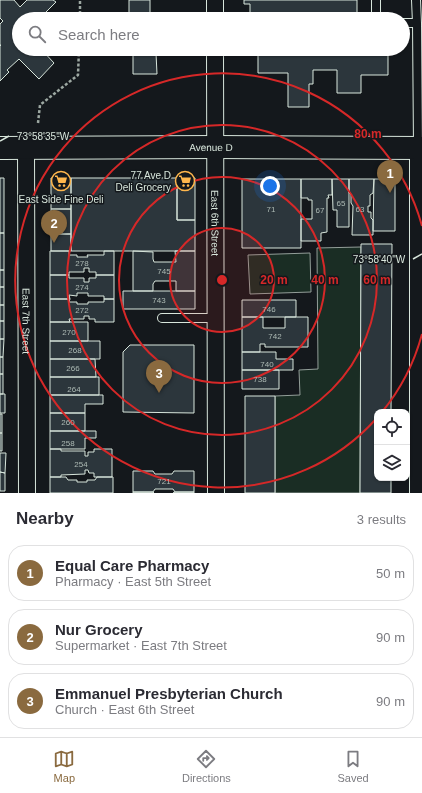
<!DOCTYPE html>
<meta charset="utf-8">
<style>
body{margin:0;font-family:Arial,sans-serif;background:#f7f7f7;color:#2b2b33}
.controls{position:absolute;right:12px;bottom:12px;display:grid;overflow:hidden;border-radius:8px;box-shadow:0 1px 3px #0004}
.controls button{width:36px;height:36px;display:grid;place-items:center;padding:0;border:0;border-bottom:1px solid #e1e1e2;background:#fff;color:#2b2b33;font:20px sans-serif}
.you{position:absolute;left:270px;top:186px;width:14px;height:14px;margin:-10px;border:3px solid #fff;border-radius:50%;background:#1a73e8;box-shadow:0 0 0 6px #1a73e833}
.badge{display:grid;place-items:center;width:26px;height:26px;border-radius:50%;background:#8a6a3f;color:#fff;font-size:13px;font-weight:700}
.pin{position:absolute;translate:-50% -33px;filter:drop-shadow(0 1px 2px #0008)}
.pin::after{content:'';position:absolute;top:21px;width:14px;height:12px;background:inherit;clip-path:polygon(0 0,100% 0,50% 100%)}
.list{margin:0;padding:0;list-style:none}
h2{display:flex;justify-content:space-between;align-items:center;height:52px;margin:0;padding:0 16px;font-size:17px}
h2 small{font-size:13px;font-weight:400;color:#7c7c81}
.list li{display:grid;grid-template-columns:26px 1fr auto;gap:12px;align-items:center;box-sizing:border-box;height:56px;margin:0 8px 8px;padding:0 8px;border:1px solid #e1e1e2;border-radius:16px}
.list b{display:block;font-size:15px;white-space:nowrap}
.list p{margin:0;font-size:13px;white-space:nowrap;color:#7c7c81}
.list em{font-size:13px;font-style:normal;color:#7c7c81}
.icon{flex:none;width:22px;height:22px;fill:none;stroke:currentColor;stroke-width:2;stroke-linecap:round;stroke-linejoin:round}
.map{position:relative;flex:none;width:422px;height:493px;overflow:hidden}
.search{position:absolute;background:#fff;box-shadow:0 1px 3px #0004;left:12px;right:12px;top:12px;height:44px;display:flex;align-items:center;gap:10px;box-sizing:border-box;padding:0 14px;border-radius:22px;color:#7c7c81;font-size:15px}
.sheet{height:244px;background:#fff}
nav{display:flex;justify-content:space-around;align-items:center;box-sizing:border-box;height:56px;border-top:1px solid #e1e1e2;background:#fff;font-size:11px;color:#7c7c81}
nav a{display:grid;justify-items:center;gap:2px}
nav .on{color:#8a6a3f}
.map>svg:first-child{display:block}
.grass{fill:#1a2d24;stroke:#939e99}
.building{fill:#2c363c;stroke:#d8e6dc}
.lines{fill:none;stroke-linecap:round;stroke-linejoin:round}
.lane-casing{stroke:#d8e6dc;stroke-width:10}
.street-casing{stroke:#d8e6dc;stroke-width:18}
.secondary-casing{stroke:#d8e6dc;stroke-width:24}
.path{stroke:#9da8a2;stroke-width:2.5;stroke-dasharray:3 2;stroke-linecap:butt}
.lane{stroke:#14181c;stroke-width:8}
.street{stroke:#14181c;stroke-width:16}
.secondary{stroke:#14181c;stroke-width:22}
.ticks{fill:none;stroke:#d8e6dc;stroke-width:1.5}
.ring{fill:none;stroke:#d62828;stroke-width:2}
.labels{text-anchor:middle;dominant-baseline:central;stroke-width:3;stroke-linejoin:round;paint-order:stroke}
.number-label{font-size:8px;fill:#adbab4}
.street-label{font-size:10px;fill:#d8e6dc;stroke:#14181c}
.poi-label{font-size:10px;fill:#d8e6dc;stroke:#14181c;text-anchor:end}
.ticks-label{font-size:10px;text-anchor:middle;fill:#d8e6dc;stroke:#14181c;stroke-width:3;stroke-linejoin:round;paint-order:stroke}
.centre{fill:#d62828;stroke:#14181c;stroke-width:2}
.ring-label{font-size:12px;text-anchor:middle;font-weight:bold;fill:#d62828;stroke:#14181c;stroke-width:3;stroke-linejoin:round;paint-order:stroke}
</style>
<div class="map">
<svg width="422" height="493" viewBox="0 0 422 493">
<rect width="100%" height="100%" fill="#14181c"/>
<path class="grass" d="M361 247 360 493H275V396L300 395 299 370 318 369 317 248Z
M310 253 311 292 250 294 248 255Z"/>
<path class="building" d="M0 0H14L20 7 27 0H53L56 2 39 19H19V49H41L54 63 39 79 19 59 7 70 9 72 0 81V46L1 45H0V24L3 21 0 18Z
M129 0H150V19H129Z
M244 0H357V19H250V4H244Z
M133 49H178V53H156L157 74H133Z
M258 49H313V52H278V50H258Z
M313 49H338V53H365V50H388V75H361V93H337V70H313V84H309V107H288V73H258V50H278V52H313Z
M0 178H4V233H0Z
M51 178H71V209H51Z
M71 178H177V220H195V251H71Z
M177 178H195V220H177Z
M242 179H301V248H242Z
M301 179H332V195H328L329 198H327V232L321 233V241H301V219H312V200H308V198H301Z
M332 179H349V227H337V210H333Z
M349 179H374L373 193 370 195V206H368V212H371V218L373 220V235H352L353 206 351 203V195L349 193Z
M374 179H395V231H373Z
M51 209H71V234H51Z
M0 233H4V270H0Z
M51 234H71V251H51Z
M361 244H392L391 412H377V478H391V493H360Z
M50 251H69V255H77V257H88L87 255H104V251H114V275H96V272H89V268H84V272H69V275H50Z
M133 251 153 252V259L154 262H176L175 251H195V291H176V281H155L153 284V291H133Z
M0 270H4V287H0Z
M50 275H69V278H84V282H89V278H96V275H114V299H104V296H88V293H77V296L69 295 70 299H50Z
M0 287H4V305H0Z
M123 291H195V309H123Z
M50 299H70L69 302H77V304H88V302H104V299H114V322H95V319H89V316H84V319H69L70 322H50Z
M242 300H296V317H242Z
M0 305H4V321H0Z
M242 317H263V328H285V317H308V347H265V344H260V352H242Z
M0 321H4V339H0Z
M50 322H88V341H50Z
M0 339H4L3 357H0Z
M50 341H100V359H50Z
M130 345H194V413L123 412V352Z
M242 352H276V359H293V370H242Z
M0 357H3V374H0Z
M50 359H95L96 377H50Z
M242 370H279V389H242Z
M0 374H3V394H0Z
M50 377H99V395H50Z
M0 394H5V413H0Z
M50 395H103V404H85V413H50Z
M245 396H275V493H245Z
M50 413H85V431H50Z
M0 414H2V433H0Z
M50 431H96V438H85V449H50Z
M0 433H2V451H0Z
M50 449H61V451H85V456H88V452H94V449H112V477H94V473H89L88 470H85V474L61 475V477H50Z
M0 453H6L5 473 0 472Z
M133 471H153L155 474H172L174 471H194V492H175L173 489H155L153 492H133Z
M0 472 5 473V491H0Z
M50 477H66L68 480H77V482H87V480H95L97 477H113V493H50Z
M133 492H153L154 493H133Z
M175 492H194V493H173Z"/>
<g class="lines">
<g class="lane-casing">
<path id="lane" d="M416 0 417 23 418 148
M376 19V0
M403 23H417
M162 318H216"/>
</g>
<g class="street-casing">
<g id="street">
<path d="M215 0V19"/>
<path id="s1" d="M215 49 216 493"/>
<path id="s2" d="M26 148 27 493"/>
<path d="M418 148V493"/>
</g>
</g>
<g class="secondary-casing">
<g id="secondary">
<path id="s3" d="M0 148 216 147 422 148"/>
</g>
</g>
<path class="path" d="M80 19V0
M38 123 40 105 78 75 79 49"/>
<use href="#lane" class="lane"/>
<use href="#street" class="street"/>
<use href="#secondary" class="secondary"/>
</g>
<path class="ticks" d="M0 141 9 136M413 259 422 254"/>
<circle cx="222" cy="280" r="52" fill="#d62828" fill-opacity=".12"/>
<g class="ring">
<circle cx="222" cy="280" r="52"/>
<circle cx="222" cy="280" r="103"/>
<circle cx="222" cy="280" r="155"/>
<path d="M422 334A207 207 0 0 1 382 412M376 419A207 207 0 1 1 422 226"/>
</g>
<defs>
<g id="supermarket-ring" transform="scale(1)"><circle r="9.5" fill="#14181c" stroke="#ffb74d" stroke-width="1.5"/><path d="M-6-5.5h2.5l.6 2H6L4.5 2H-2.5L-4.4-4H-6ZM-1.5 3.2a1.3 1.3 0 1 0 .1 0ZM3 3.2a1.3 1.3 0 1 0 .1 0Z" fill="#ffb74d"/></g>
</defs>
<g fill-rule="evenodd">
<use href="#supermarket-ring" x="61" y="181"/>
<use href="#supermarket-ring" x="185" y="181"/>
</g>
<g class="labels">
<g class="number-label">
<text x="341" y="203">65</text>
<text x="271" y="209">71</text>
<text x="360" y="209">63</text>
<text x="320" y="210">67</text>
<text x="82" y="263">278</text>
<text x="164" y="271">745</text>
<text x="82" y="287">274</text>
<text x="159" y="300">743</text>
<text x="269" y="309">746</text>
<text x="82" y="310">272</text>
<text x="69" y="332">270</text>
<text x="275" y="336">742</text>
<text x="75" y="350">268</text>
<text x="267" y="364">740</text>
<text x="73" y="368">266</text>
<text x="260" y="379">738</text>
<text x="74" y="389">264</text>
<text x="68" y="422">260</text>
<text x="68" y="443">258</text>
<text x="81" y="464">254</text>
<text x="164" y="481">721</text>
</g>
<g class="street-label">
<text stroke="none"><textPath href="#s3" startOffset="211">Avenue D</textPath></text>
<text stroke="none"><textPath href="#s1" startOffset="174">East 6th Street</textPath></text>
<text stroke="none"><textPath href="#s2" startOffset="173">East 7th Street</textPath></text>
</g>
<g class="poi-label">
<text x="171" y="175">77 Ave D<tspan x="171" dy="12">Deli Grocery</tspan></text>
<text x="61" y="199" text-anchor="middle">East Side Fine Deli</text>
</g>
</g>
<g class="ticks-label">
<text x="43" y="140">73°58'35"W</text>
<text x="379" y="263">73°58'40"W</text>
</g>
<circle cx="222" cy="280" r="6" class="centre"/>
<g class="ring-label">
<text x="368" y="138">80 m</text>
<text x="274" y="284">20 m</text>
<text x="325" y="284">40 m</text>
<text x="377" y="284">60 m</text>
</g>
</svg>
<div class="controls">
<button><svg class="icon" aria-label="locate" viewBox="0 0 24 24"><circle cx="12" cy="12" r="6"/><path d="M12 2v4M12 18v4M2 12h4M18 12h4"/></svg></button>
<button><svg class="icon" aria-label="layers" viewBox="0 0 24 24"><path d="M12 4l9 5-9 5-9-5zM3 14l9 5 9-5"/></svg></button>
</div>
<div class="you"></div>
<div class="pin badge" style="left:390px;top:193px">1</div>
<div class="pin badge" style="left:54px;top:243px">2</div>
<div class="pin badge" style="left:159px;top:393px">3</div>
<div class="search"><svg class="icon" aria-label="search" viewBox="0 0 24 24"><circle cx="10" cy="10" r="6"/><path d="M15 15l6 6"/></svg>Search here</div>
</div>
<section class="sheet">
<h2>Nearby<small>3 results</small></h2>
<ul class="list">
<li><span class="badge">1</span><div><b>Equal Care Pharmacy</b><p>Pharmacy · East 5th Street</p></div><em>50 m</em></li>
<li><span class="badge">2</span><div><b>Nur Grocery</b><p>Supermarket · East 7th Street</p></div><em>90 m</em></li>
<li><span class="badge">3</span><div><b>Emmanuel Presbyterian Church</b><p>Church · East 6th Street</p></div><em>90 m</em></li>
</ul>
</section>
<nav>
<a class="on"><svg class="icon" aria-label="map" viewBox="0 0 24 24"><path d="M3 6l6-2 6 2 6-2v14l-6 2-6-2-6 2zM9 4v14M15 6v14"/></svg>Map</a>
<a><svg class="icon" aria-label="directions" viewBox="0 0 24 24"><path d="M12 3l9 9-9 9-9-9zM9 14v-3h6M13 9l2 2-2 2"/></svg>Directions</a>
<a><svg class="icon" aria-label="saved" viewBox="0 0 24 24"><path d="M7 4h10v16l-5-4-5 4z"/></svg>Saved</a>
</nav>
